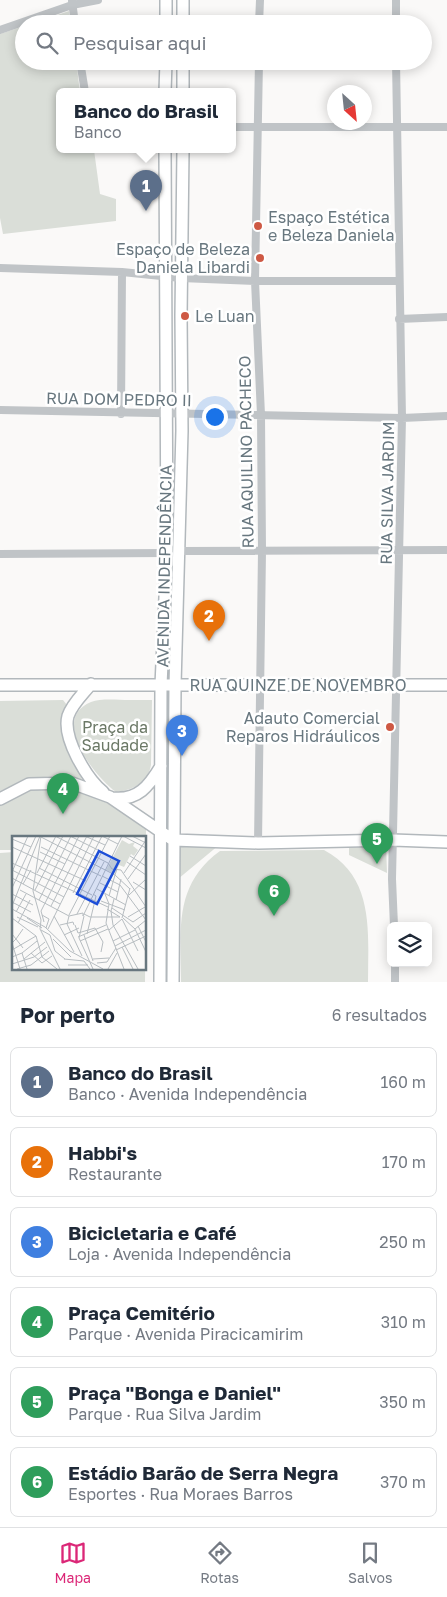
<!DOCTYPE html>
<html lang="pt">
<meta charset="utf-8">
<style>
body{margin:0;font-family:"Golos Text",sans-serif;background:#f2f2f3;color:#1f2937}
.controls{position:absolute;right:15px;bottom:15px;display:grid;overflow:hidden;border-radius:8px;box-shadow:0 2px 12px #0003}
.controls button{width:45px;height:45px;display:grid;place-items:center;padding:0;border:0;border-bottom:1px solid #e0e1e3;background:#fff;color:#1f2937;font:25px sans-serif}
.compass{position:absolute;left:327px;top:85px;width:45px;height:45px;border-radius:50%;background:#fff;box-shadow:0 2px 12px #0003;rotate:153deg}
.you{position:absolute;left:214px;top:416px;width:18px;height:18px;margin:-12px;border:4px solid #fff;border-radius:50%;background:#1a73e8;box-shadow:0 0 0 8px #1a73e833}
.badge{display:grid;place-items:center;width:32px;height:32px;border-radius:50%;background:#db2777;color:#fff;font-size:16px;font-weight:700}
.pin{position:absolute;translate:-50% -41px;filter:drop-shadow(0 1px 2px #0008)}
.pin::after{content:'';position:absolute;top:26px;width:18px;height:15px;background:inherit;clip-path:polygon(0 0,100% 0,50% 100%)}
.popup{position:absolute;left:56px;top:88px;width:180px;height:65px;box-sizing:border-box;display:grid;place-content:center;border-radius:8px;background:#fff;filter:drop-shadow(0 1px 4px #0005);font-size:16px;white-space:nowrap;color:#747a83}
.popup b{font-size:19px;color:#1f2937}
.popup::after{content:'';position:absolute;left:50%;top:100%;margin-left:-10px;border:10px solid transparent;border-top-color:#fff}
.list{margin:0;padding:0;list-style:none}
h2{display:flex;justify-content:space-between;align-items:center;height:65px;margin:0;padding:0 20px;font-size:21px}
h2 small{font-size:16px;font-weight:400;color:#747a83}
.list li{display:grid;grid-template-columns:32px 1fr auto;gap:15px;align-items:center;box-sizing:border-box;height:70px;margin:0 10px 10px;padding:0 10px;border:1px solid #e0e1e3;border-radius:8px}
.list b{display:block;font-size:19px;white-space:nowrap}
.list p{margin:0;font-size:16px;white-space:nowrap;color:#747a83}
.list em{font-size:16px;font-style:normal;color:#747a83}
.icon{flex:none;width:28px;height:28px;fill:none;stroke:currentColor;stroke-width:2;stroke-linecap:round;stroke-linejoin:round}
.map{position:relative;flex:none;width:447px;height:982px;overflow:hidden}
.search{position:absolute;background:#fff;box-shadow:0 2px 12px #0003;left:15px;right:15px;top:15px;height:55px;display:flex;align-items:center;gap:12px;box-sizing:border-box;padding:0 18px;border-radius:28px;color:#747a83;font-size:19px}
.sheet{height:545px;background:#fff}
nav{display:flex;justify-content:space-around;align-items:center;box-sizing:border-box;height:70px;border-top:1px solid #e0e1e3;background:#fff;font-size:14px;color:#747a83}
nav a{display:grid;justify-items:center;gap:2px}
nav .on{color:#db2777}
.map>svg:first-child{display:block}
.green{fill:#daded8}
.lines{fill:none;stroke-linecap:round;stroke-linejoin:round}
.secondary-casing{stroke:#b2b8bc;stroke-width:14}
.street{stroke:#c0c4c7;stroke-width:8}
.secondary{stroke:#fff;stroke-width:11}
.poi-dot{fill:#ce5944;stroke:#fff;stroke-width:2}
.labels{text-anchor:middle;dominant-baseline:central;stroke-width:5;stroke-linejoin:round;paint-order:stroke}
.poi-label{font-size:16px;fill:#68777f;stroke:#fff;text-anchor:start}
.street-label{font-size:16px;fill:#68777f;stroke:#fff}
.park-label{font-size:16px;fill:#6b7866;stroke:#fff}
.inset-road{fill:none;stroke:#b7bdc1;stroke-width:1}
.view{fill:#1d4ed8;fill-opacity:0.15;stroke:#1d4ed8;stroke-width:2.5}
.inset-edge{fill:none;stroke:#68777f;stroke-width:2.5}
</style>
<div class="map">
<svg width="447" height="982" viewBox="0 0 447 982">
<rect width="100%" height="100%" fill="#faf9f8"/>
<path class="green" d="M69 11 71 24H31Z
M24 26V61H76L80 92H60V150H94L100 194 116 199V221L3 234 0 218V34Z
M63 700 67 705 84 777 80 780C53 772 24 778 0 791V701Z
M129 700H152L151 765C148 783 133 790 116 792 95 777 49 719 91 702 101 698 118 700 129 700Z
M69 786C97 795 121 811 146 827V849L145 837H14V850H0V803L34 787Z
M180 843 219 845 178 879Z
M349 844H386L387 873 349 855Z
M324 850C375 877 368 933 368 982H181C181 931 173 885 220 851Z
M145 851H146L145 982H0V853L14 852V968H145Z"/>
<g class="lines">
<g class="secondary-casing">
<path id="secondary" d="M183 0V24
M166 24V0
M183 61V92
M165 92 166 61
M91 684C83 694 72 704 68 716 62 738 87 779 103 792
M0 685H447
M112 798C138 801 149 786 161 766
M0 799 29 784 72 783 110 797 173 840 258 843 393 840 447 842
M160 982 161 685 167 553 165 150
M173 982 175 685 182 431 181 316 183 150"/>
</g>
<path class="street" d="M396 0V24
M72 1 75 24
M259 24 260 0
M0 30 72 5 98 0
M80 61 85 92
M232 127H447
M0 268 122 272 181 278 255 281H398
M399 319 447 317
M0 410 402 418 447 416
M121 414 122 272
M180 551 447 550
M0 554 167 553
M258 843 262 551 261 415 255 281 259 61
M394 926 392 879 402 418 396 61
M395 963V982"/>
<use href="#secondary" class="secondary"/>
</g>
<g class="poi-dot">
<circle cx="258" cy="226" r="5"/>
<circle cx="260" cy="258" r="5"/>
<circle cx="185" cy="316" r="5"/>
<circle cx="390" cy="727" r="5"/>
</g>
<g class="labels">
<g class="poi-label">
<text x="268" y="217">Espaço Estética<tspan x="268" dy="18">e Beleza Daniela</tspan></text>
<text x="250" y="249" text-anchor="end">Espaço de Beleza<tspan x="250" dy="18">Daniela Libardi</tspan></text>
<text x="195" y="316">Le Luan</text>
<text x="380" y="718" text-anchor="end">Adauto Comercial<tspan x="380" dy="18">Reparos Hidráulicos</tspan></text>
</g>
<g class="street-label">
<text transform="translate(119 399) rotate(1)">RUA DOM PEDRO II</text>
<text transform="translate(246 452) rotate(-91)">RUA AQUILINO PACHECO</text>
<text transform="translate(387 493) rotate(-89)">RUA SILVA JARDIM</text>
<text transform="translate(164 566) rotate(-89)">AVENIDA INDEPENDÊNCIA</text>
<text x="298" y="685">RUA QUINZE DE NOVEMBRO</text>
</g>
<g class="park-label">
<text x="115" y="727">Praça da<tspan x="115" dy="18">Saudade</tspan></text>
</g>
</g>
<g transform="translate(12 836)">
<rect width="134" height="134" fill="#faf9f8"/>
<path d="M110 4 117 8 123 6 121 10 126 14 122 20 119 18 112 31 107 29 103 38 94 34Z" fill="#daded8"/>
<path class="inset-road" d="M29 0 21 55 29 84 28 93 48 133M43 0 96 27 100 33 109 34 134 71M58 0 90 16M90 0 106 8M111 0 134 12M120 0 134 7M29 1 103 39 105 33M75 1 93 9M0 3 19 11M0 11 74 45M29 11 89 40M28 16 53 28M118 20 134 30M115 26 134 39M0 27 96 71M27 32 80 59M0 34 52 61M0 36 16 0M25 37 44 0M112 37 134 4M90 40 108 49 134 84 123 93M0 42 48 68M116 43 134 18M121 46 134 54M88 47 106 56M11 48 19 34M0 52 24 0M85 53 114 69M8 54 57 80 71 77M23 54 51 0M61 57 90 0M0 58 21 69M93 58 97 68 94 87 112 133M117 59 134 43M97 60 103 39 118 53M102 63 99 75 101 89 126 133M27 64 59 0M104 64 109 43M89 65 113 74M0 66 19 76M0 70 28 0M39 70 75 0M100 72 121 86M0 73 33 91 58 115 91 133M95 73 108 81M4 76 14 58M71 77V80L110 0M65 78 92 26M72 78 78 81H108M30 79 37 83 34 92M57 79 98 0M42 80 62 116M57 80 55 88 70 120M72 80 67 102 81 133M5 81 26 91M116 81 133 71M0 82 24 100M15 82 30 92M110 82 118 52M111 82 123 93 134 116M110 83 126 115M32 86 29 75 67 0M121 86 134 77M6 87 18 64M48 89 61 86 62 89M63 89 66 97 83 92M126 90 134 106M83 92 91 106 89 116M36 93 82 0M29 94 38 99 43 115 53 123M97 94 110 83M0 98 4 103 0 107 8 133M75 98 84 60 81 58M52 99 67 92M72 99 81 125M24 100 30 121 45 133M66 101 94 89M41 103 59 121M68 105 96 93M101 105 123 94M103 110 134 94M110 111 121 133M11 112 4 103 11 93M0 114 24 100M104 114 134 100M10 117 15 133M19 117 30 127 40 120M0 121 10 117 25 105M12 123 33 106M52 123 72 125 78 133M81 123 97 122M85 127 95 126 104 112M0 128 22 121 35 111M56 129H76M5 133 19 129 37 115M96 133 105 117"/>
<path class="view" d="M87 15 107 25 85 68 65 58Z"/>
<rect width="134" height="134" class="inset-edge"/>
</g>
</svg>
<div class="controls">
<button><svg class="icon" aria-label="layers" viewBox="0 0 24 24"><path d="M12 4l9 5-9 5-9-5zM3 14l9 5 9-5"/></svg></button>
</div>
<svg class="compass" viewBox="-18 -18 36 36"><path d="M0-13l5 13h-10z" fill="#e53935"/><path d="M0 13l5-13h-10z" fill="#747a83"/></svg>
<div class="you"></div>
<div class="pin badge" style="left:146px;top:211px;background:#5c6f8a">1</div>
<div class="popup"><b>Banco do Brasil</b>Banco</div>
<div class="pin badge" style="left:209px;top:641px;background:#e8710a">2</div>
<div class="pin badge" style="left:182px;top:756px;background:#3f7fe0">3</div>
<div class="pin badge" style="left:63px;top:814px;background:#2e9e5b">4</div>
<div class="pin badge" style="left:377px;top:864px;background:#2e9e5b">5</div>
<div class="pin badge" style="left:274px;top:916px;background:#2e9e5b">6</div>
<div class="search"><svg class="icon" aria-label="search" viewBox="0 0 24 24"><circle cx="10" cy="10" r="6"/><path d="M15 15l6 6"/></svg>Pesquisar aqui</div>
</div>
<section class="sheet">
<h2>Por perto<small>6 resultados</small></h2>
<ul class="list">
<li><span class="badge" style="background:#5c6f8a">1</span><div><b>Banco do Brasil</b><p>Banco · Avenida Independência</p></div><em>160 m</em></li>
<li><span class="badge" style="background:#e8710a">2</span><div><b>Habbi's</b><p>Restaurante</p></div><em>170 m</em></li>
<li><span class="badge" style="background:#3f7fe0">3</span><div><b>Bicicletaria e Café</b><p>Loja · Avenida Independência</p></div><em>250 m</em></li>
<li><span class="badge" style="background:#2e9e5b">4</span><div><b>Praça Cemitério</b><p>Parque · Avenida Piracicamirim</p></div><em>310 m</em></li>
<li><span class="badge" style="background:#2e9e5b">5</span><div><b>Praça &quot;Bonga e Daniel&quot;</b><p>Parque · Rua Silva Jardim</p></div><em>350 m</em></li>
<li><span class="badge" style="background:#2e9e5b">6</span><div><b>Estádio Barão de Serra Negra</b><p>Esportes · Rua Moraes Barros</p></div><em>370 m</em></li>
</ul>
</section>
<nav>
<a class="on"><svg class="icon" aria-label="map" viewBox="0 0 24 24"><path d="M3 6l6-2 6 2 6-2v14l-6 2-6-2-6 2zM9 4v14M15 6v14"/></svg>Mapa</a>
<a><svg class="icon" aria-label="directions" viewBox="0 0 24 24"><path d="M12 3l9 9-9 9-9-9zM9 14v-3h6M13 9l2 2-2 2"/></svg>Rotas</a>
<a><svg class="icon" aria-label="saved" viewBox="0 0 24 24"><path d="M7 4h10v16l-5-4-5 4z"/></svg>Salvos</a>
</nav>
